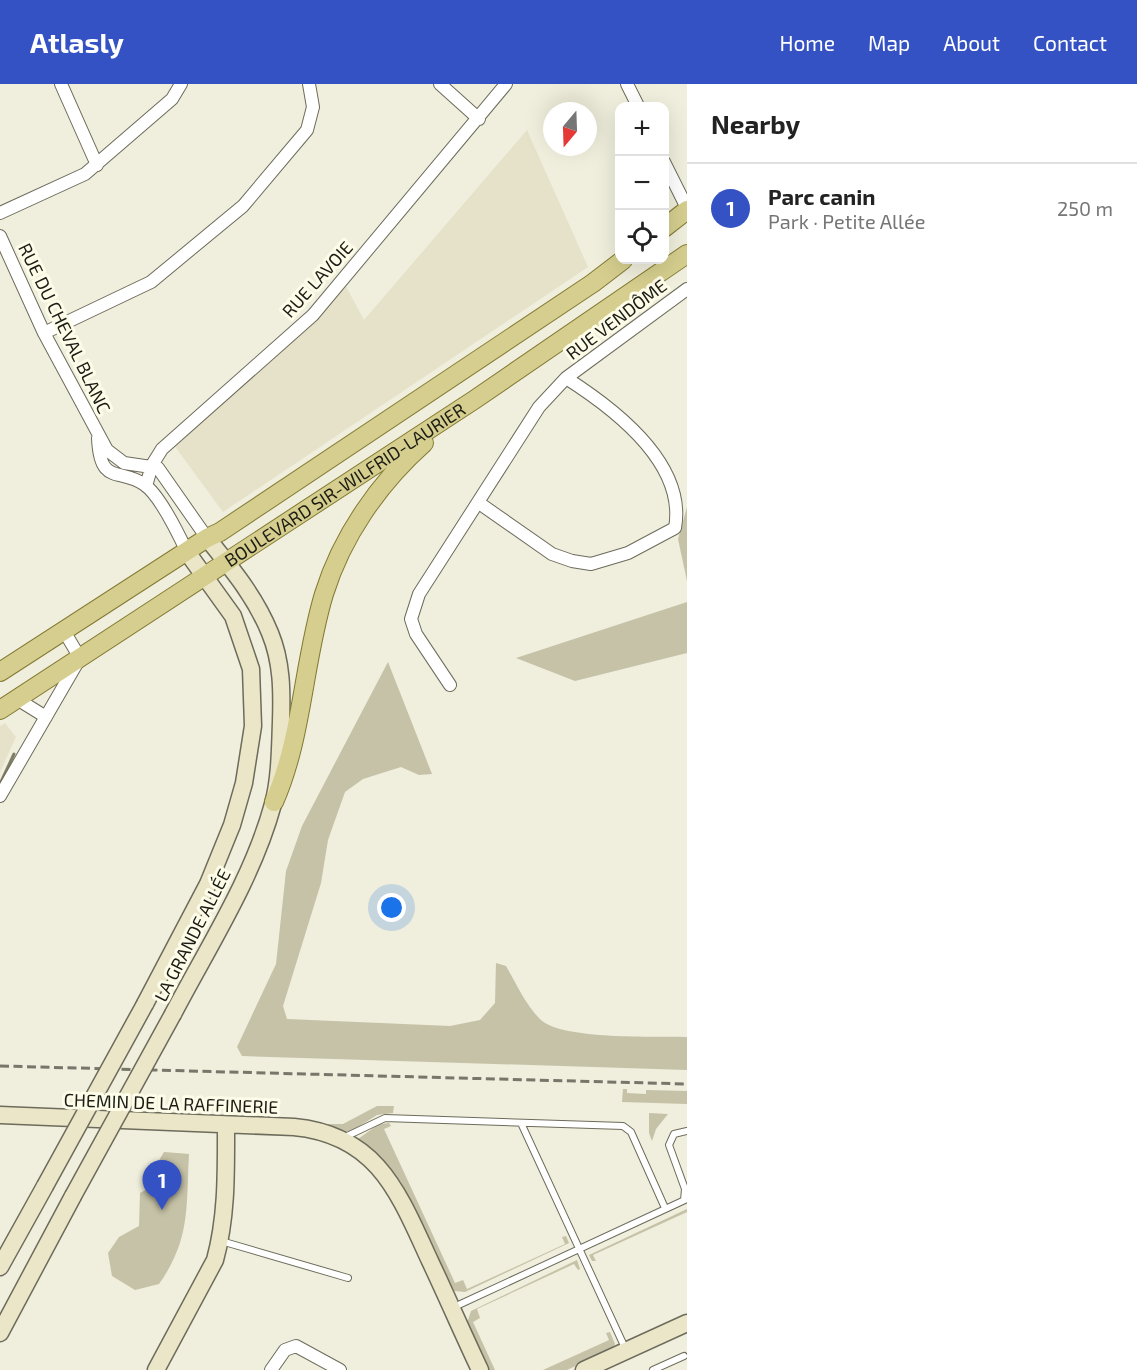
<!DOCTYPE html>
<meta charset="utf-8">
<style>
body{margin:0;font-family:"Exo 2",sans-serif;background:#f6f6f6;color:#222}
.controls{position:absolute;right:18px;top:18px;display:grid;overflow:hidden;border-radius:12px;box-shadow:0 6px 24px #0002}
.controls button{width:54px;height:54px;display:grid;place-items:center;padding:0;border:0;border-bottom:2px solid #e0e0e0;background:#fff;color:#222;font:30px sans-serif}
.compass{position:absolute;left:543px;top:18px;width:54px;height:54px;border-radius:50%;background:#fff;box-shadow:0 6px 24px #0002;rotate:199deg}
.you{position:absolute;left:392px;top:824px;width:21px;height:21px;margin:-15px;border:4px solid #fff;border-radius:50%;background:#1a73e8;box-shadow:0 0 0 9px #1a73e833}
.badge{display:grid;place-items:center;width:39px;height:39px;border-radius:50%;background:#3452c3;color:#fff;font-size:20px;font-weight:700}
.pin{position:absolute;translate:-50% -50px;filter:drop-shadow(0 2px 3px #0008)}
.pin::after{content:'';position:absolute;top:32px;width:21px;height:18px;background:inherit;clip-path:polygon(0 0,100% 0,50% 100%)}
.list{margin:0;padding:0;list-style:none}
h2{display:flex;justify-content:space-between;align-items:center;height:78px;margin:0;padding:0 24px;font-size:26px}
h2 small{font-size:20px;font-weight:400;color:#767676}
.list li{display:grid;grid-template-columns:39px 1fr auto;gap:18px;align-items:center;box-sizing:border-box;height:90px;padding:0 24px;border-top:2px solid #e0e0e0}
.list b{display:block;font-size:22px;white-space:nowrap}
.list p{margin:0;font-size:20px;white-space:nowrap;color:#767676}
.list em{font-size:20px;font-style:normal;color:#767676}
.icon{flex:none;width:33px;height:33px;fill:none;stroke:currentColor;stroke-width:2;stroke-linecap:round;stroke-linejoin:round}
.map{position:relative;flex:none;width:687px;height:1286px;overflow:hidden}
header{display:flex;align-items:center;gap:36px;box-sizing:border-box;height:84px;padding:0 30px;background:#3452c3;color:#fff}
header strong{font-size:28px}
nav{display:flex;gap:33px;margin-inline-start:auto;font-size:21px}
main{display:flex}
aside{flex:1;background:#fff}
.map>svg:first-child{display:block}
.built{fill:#e5e2c9}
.green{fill:#c5c2a7}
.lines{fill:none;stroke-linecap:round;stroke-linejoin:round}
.stream{stroke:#7f7d63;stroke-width:3}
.lane-casing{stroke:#6d6b5b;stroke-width:8}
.street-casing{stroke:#6d6b5b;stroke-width:14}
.secondary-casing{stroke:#6d6b5b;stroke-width:19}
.primary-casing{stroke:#827a33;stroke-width:20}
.lane{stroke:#fff;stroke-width:6}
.street{stroke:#fff;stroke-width:12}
.secondary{stroke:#eae6c7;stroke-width:16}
.primary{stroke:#d5ce8e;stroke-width:18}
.rail{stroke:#77766a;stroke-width:3;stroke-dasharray:9 4.5;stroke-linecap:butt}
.secondary-bridge-casing{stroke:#6d6b5b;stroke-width:19;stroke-linecap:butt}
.secondary-bridge{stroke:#eae6c7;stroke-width:16}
.labels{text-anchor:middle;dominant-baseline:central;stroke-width:6;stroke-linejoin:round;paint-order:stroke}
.street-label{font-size:18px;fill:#1c1c15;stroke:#fdfce9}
</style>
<header>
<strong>Atlasly</strong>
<nav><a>Home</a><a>Map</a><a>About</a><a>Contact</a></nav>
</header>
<main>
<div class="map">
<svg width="687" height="1286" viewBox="0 0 687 1286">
<rect width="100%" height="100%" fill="#f0eedc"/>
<path class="built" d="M527 46 588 183 223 428 171 357 312 231 342 195 364 236Z
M5 639 16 653 0 688V642Z"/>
<path class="green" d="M687 423V497L678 455Z
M687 518V569L575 597 516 574Z
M388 578 432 690 419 691 401 683 363 695 345 708 328 756 321 799 283 922 287 935 450 942 480 936 495 919 496 879 506 882C516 899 526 922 541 936 563 956 655 952 687 953V986L242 972 237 963 276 880 286 787 302 742Z
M623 1005H627V1009L646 1010V1006L687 1007V1020L622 1018Z
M377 1022H394L393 1029 377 1031 350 1048 321 1040H343Z
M649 1029 668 1030 656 1045 652 1057 649 1049Z
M389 1039 391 1042 384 1045 455 1199 463 1196 467 1205 565 1160 562 1153 566 1152 569 1159 465 1208 454 1207 401 1098 384 1077 358 1055 379 1040Z
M164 1068 189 1070C186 1122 191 1155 159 1200L135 1206 112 1192 108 1169 119 1153 139 1142 140 1109 151 1103 148 1095Z
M687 1125V1128L593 1171 596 1177H592L589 1171Z
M577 1176 580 1185 578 1186 574 1180 477 1225 480 1234 473 1238 495 1286H489L467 1239 471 1227Z
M610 1248 615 1260 612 1265 567 1286H543L609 1256 606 1249Z"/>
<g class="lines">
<path class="stream" d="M1 698 14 670"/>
<g class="lane-casing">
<path id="lane" d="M521 1039 626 1266
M345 1053 385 1034 623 1042 631 1048 665 1124
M684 1116 685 1105 669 1061 674 1050 687 1047
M221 1157 348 1194
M452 1224 687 1115
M653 1286 684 1272"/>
</g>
<g class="street-casing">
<path id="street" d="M61 0 97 81
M440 0 479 35
M627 0 638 22
M664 78 687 124
M0 129 85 90 172 15 181 0
M0 152 44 249 107 366 124 379 158 384 207 454
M44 249 151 198 243 122 307 46 313 23 309 0
M98 354C100 403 120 383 145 401 160 412 179 451 187 468
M146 402 152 381 162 365 313 231 506 0
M479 419 552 470 572 477 591 480 628 469 675 444C687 378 610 322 566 294
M450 601 416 550 411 535 419 510 539 323 566 294 687 205
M17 615 46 633
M0 712 80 574 64 547
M271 1286 285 1266 296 1262 340 1286"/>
</g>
<g class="secondary-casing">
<path id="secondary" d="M145 920 208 800 232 741 244 699 253 642 251 585 233 532 187 468
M173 930C208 863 253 794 273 720 280 695 280 664 281 638 282 607 282 578 270 549 255 512 231 484 207 454
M0 1031 294 1043C378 1051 399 1110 430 1177 447 1213 463 1250 480 1286
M0 1183 45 1102
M0 1249 73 1112
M156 1286 215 1176C227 1132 226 1087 226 1042
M584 1286 687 1239"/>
</g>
<g class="primary-casing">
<g id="primary">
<path d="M664 144 687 126"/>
<path d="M0 588 207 454 220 448 593 199 623 176"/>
<path id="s1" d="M0 626 474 316 687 170"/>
<path d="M274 718C303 652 303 579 324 510 342 452 379 399 424 359"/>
</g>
</g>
<use href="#lane" class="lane"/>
<use href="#street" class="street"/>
<use href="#secondary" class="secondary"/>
<use href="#primary" class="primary"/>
<path class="rail" d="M0 982 687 1000"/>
<g class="secondary-bridge-casing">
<path id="secondary-bridge" d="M45 1102 145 920
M73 1112 173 930"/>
</g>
<use href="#secondary-bridge" class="secondary-bridge"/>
</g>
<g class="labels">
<g class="street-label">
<text transform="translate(317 195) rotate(-48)">RUE LAVOIE</text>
<text transform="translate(616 235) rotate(-37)">RUE VENDÔME</text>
<text transform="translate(65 244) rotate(64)">RUE DU CHEVAL BLANC</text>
<text stroke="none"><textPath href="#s1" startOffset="412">BOULEVARD SIR-WILFRID-LAURIER</textPath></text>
<text transform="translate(192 851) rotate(-63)">LA GRANDE ALLÉE</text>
<text transform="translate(171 1019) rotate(2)">CHEMIN DE LA RAFFINERIE</text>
</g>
</g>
</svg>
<div class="controls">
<button>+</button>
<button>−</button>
<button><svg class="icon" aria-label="locate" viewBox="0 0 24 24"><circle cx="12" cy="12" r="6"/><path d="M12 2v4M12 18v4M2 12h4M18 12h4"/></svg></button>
</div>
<svg class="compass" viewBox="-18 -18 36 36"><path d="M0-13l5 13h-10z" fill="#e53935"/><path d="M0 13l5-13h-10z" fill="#767676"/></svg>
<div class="you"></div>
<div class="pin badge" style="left:162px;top:1126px">1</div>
</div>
<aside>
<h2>Nearby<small></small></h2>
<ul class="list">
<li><span class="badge">1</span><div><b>Parc canin</b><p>Park · Petite Allée</p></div><em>250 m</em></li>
</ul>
</aside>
</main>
